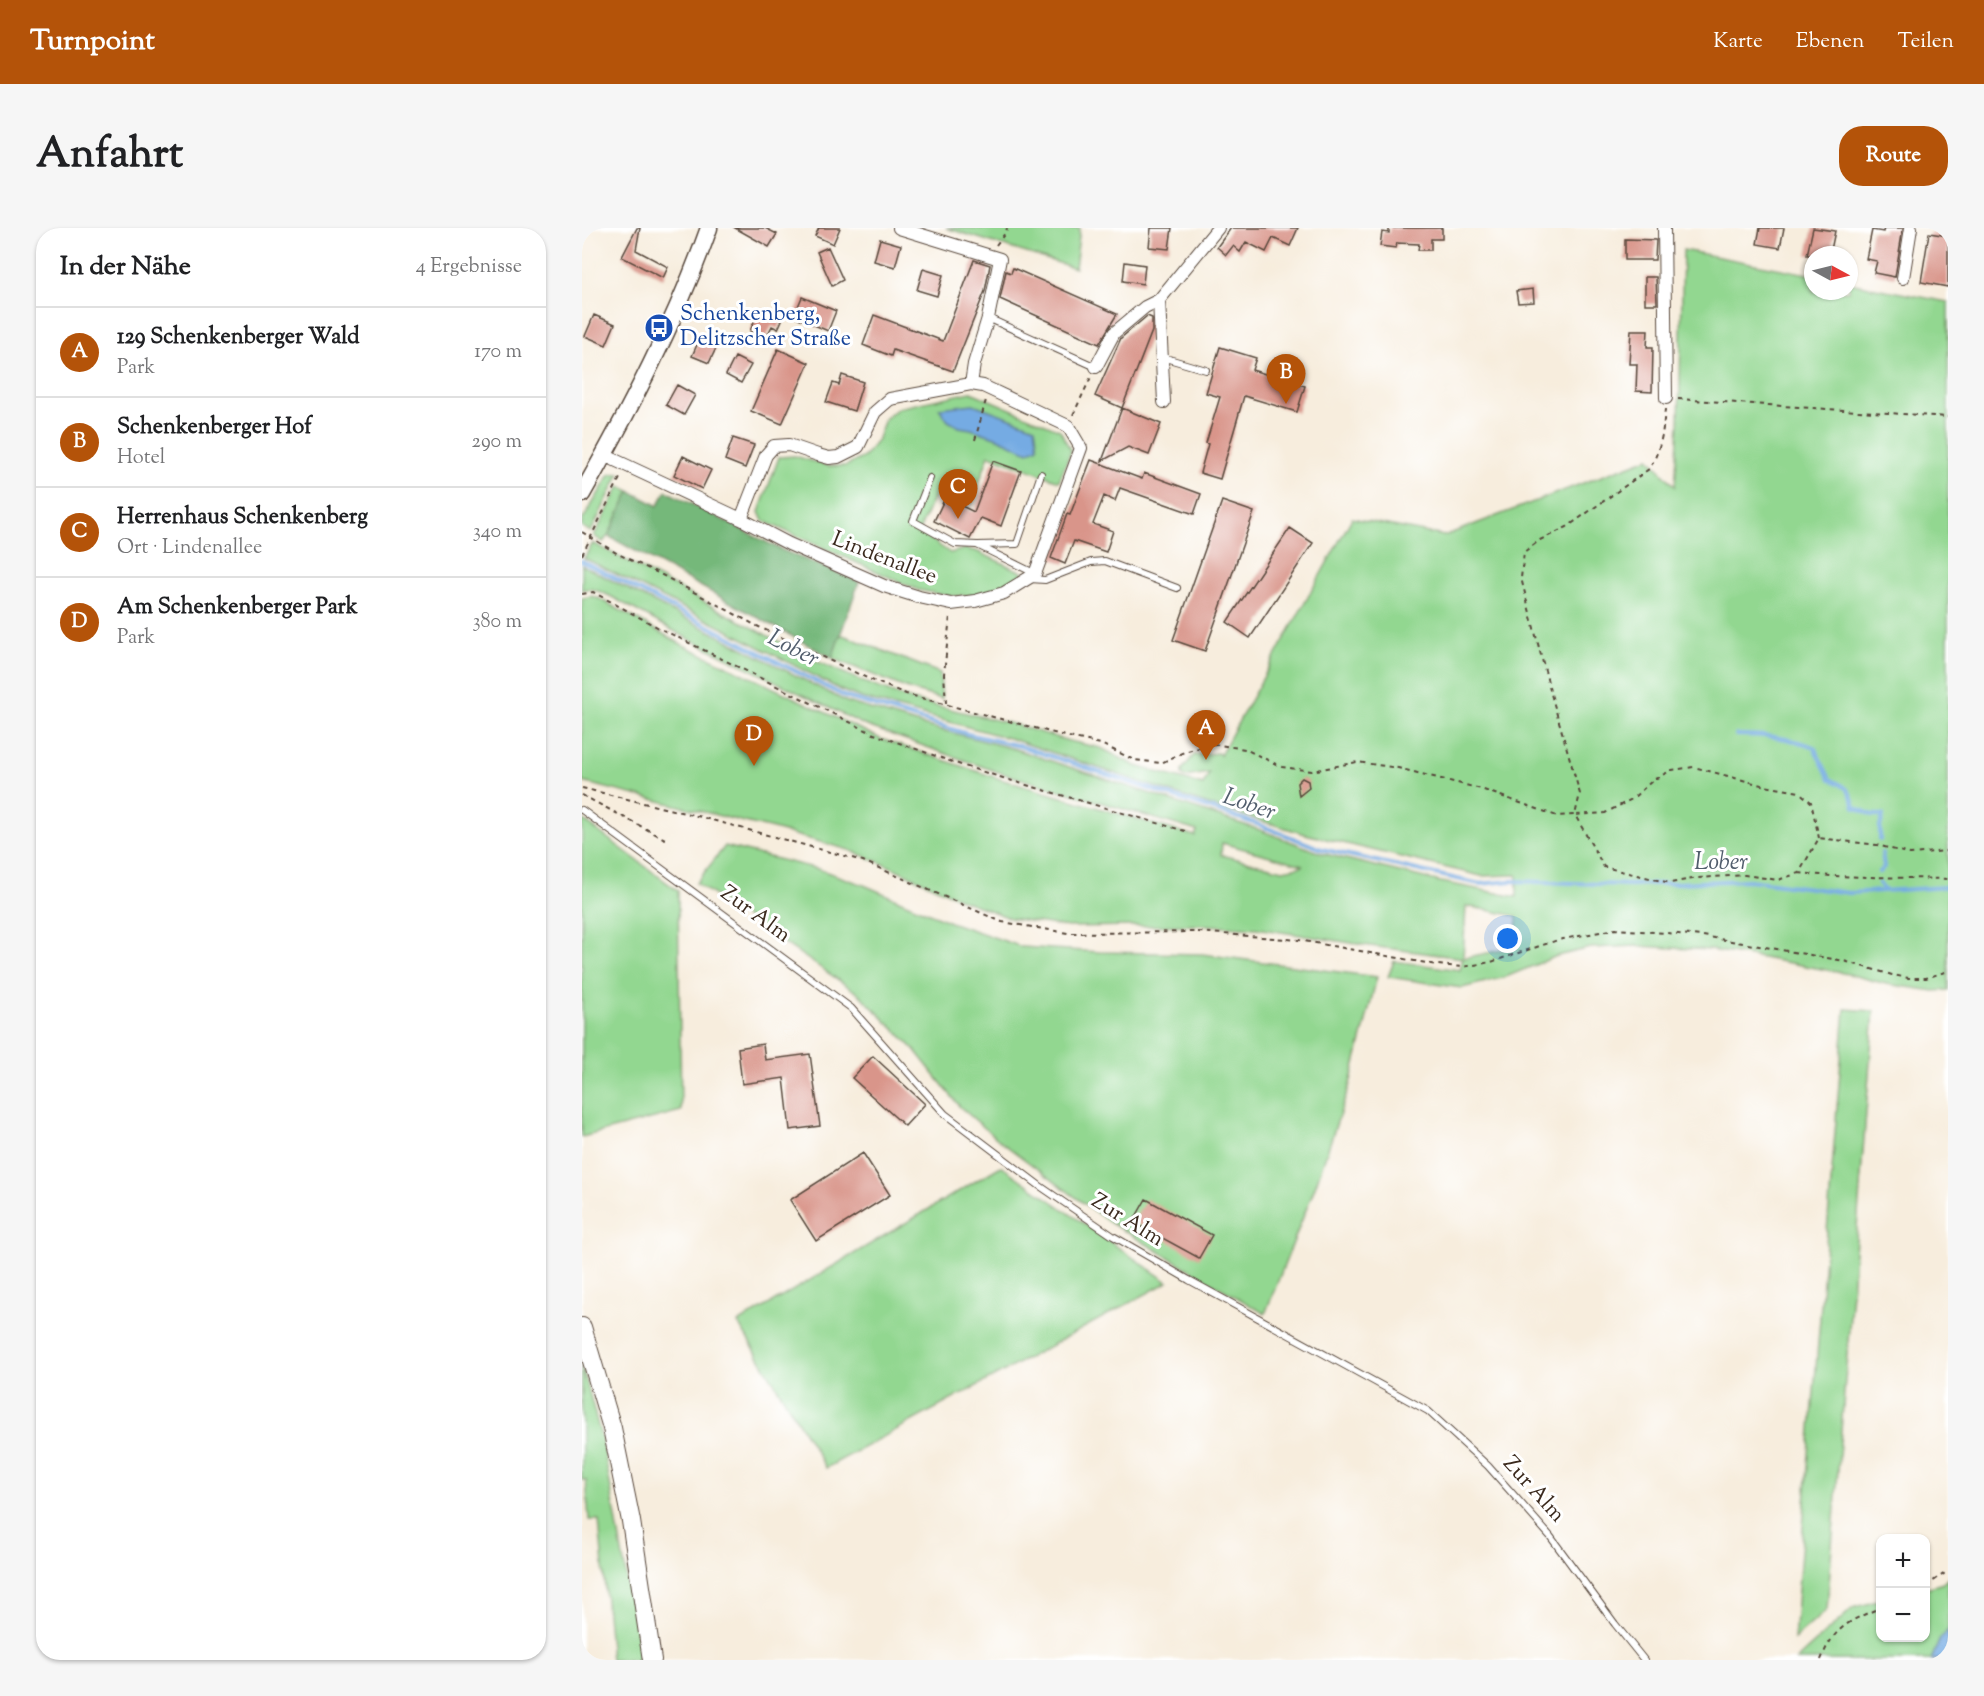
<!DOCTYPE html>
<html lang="de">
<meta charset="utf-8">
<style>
body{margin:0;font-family:"Sorts Mill Goudy",serif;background:#f6f6f6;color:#202124}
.controls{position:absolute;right:18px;bottom:18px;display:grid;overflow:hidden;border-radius:12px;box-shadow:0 2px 4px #0004}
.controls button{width:54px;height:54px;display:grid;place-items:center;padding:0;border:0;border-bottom:2px solid #e0e0e0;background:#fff;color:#202124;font:30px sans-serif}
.compass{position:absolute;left:1222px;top:18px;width:54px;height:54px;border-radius:50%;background:#fff;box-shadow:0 2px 4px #0004;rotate:97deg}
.you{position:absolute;left:926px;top:711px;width:21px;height:21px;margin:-15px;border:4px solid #fff;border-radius:50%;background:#1a73e8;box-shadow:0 0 0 9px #1a73e833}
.badge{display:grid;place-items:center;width:39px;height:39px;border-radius:50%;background:#b45309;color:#fff;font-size:20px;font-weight:700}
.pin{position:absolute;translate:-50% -50px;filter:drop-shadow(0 2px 3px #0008)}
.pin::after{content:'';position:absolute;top:32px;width:21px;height:18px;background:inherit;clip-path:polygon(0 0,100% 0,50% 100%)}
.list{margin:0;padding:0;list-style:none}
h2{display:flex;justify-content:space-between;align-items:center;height:78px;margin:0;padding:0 24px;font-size:26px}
h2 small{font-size:20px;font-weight:400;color:#757577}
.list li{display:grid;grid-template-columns:39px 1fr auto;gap:18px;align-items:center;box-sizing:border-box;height:90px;padding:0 24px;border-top:2px solid #e0e0e0}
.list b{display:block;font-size:22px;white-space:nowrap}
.list p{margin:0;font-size:20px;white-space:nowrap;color:#757577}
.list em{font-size:20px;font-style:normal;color:#757577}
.map{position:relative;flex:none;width:1366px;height:1432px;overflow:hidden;border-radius:24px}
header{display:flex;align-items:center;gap:36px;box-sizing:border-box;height:84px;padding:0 30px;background:#b45309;color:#fff}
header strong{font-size:28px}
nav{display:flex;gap:33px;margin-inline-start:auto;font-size:21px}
.intro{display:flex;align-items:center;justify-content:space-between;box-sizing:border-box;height:144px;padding:0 36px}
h1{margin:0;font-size:42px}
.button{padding:15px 27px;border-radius:24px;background:#b45309;color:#fff;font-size:21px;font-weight:700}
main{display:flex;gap:36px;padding:0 36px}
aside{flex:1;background:#fff;border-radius:24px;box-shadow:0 2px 4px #0004}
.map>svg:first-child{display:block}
.green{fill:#92d790;stroke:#668057;stroke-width:1.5;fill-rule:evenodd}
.forest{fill:#75b87a;stroke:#58714c;stroke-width:1.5}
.water{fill:#74abe3;stroke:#586a80;stroke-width:1.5}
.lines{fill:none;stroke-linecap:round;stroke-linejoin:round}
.stream{stroke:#74abe3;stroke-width:4}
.building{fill:#d9958a}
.lane-casing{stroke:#57473b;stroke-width:8}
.street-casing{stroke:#57473b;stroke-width:14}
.secondary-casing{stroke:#57473b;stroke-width:19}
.primary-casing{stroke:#57473b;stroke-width:20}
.path{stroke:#57473b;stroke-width:2;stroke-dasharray:4.5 4.5;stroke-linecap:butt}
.lane{stroke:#fff;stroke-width:6}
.street{stroke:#fff;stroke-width:12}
.secondary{stroke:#fff;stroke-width:16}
.primary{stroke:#fff;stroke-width:18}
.labels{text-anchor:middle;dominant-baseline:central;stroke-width:6;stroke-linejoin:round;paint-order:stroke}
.transit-label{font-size:22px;fill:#164399;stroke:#fff;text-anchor:start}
.street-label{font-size:22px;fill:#3b2a1e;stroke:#fff}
.water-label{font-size:24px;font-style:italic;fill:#525e6d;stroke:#fff}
</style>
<header>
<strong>Turnpoint</strong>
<nav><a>Karte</a><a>Ebenen</a><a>Teilen</a></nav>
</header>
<div class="intro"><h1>Anfahrt</h1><a class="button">Route</a></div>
<main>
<aside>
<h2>In der Nähe<small>4 Ergebnisse</small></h2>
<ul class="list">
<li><span class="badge">A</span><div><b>129 Schenkenberger Wald</b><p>Park</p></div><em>170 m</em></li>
<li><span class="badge">B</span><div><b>Schenkenberger Hof</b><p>Hotel</p></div><em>290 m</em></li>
<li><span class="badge">C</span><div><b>Herrenhaus Schenkenberg</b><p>Ort · Lindenallee</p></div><em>340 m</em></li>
<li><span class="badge">D</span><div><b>Am Schenkenberger Park</b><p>Park</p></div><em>380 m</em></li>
</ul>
</aside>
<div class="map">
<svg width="1366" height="1432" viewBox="0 0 1366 1432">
<rect width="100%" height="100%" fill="#fff"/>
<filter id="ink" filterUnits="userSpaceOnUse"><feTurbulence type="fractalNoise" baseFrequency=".0167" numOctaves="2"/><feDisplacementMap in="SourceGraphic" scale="12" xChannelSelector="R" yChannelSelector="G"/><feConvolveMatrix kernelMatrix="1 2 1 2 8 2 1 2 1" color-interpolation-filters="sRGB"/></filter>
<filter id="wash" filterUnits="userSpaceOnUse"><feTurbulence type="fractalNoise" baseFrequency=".008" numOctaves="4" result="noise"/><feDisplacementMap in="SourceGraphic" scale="24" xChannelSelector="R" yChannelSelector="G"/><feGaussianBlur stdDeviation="1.35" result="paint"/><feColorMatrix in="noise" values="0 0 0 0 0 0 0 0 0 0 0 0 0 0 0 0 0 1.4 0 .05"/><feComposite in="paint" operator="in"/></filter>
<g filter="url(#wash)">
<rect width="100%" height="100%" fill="#f7eddd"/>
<path class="green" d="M364 0H498L493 40Z
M1101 22 1231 47V63H1267V55L1366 74V762L1352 763 1304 756 1266 746 1181 730 1128 722 1055 718 1008 720 975 728 924 749 880 760 806 749 812 733 878 742 881 730 788 718 674 700 623 697 486 699 428 690 383 673 309 639 267 622 191 601 0 554V370L10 368 18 371 101 417 299 511 421 552 613 608 615 603 413 543 282 497 103 409 28 368C19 364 10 359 0 362V337L265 474 344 498 433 521 678 602 739 625 859 654 935 669V647L899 648 723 606 627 577 430 511 279 470 261 463 143 401 2 330 11 315 230 431 284 455 330 472 431 496 487 513 519 520 554 538 621 557 627 545 603 549 600 547V542L612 527 636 525 638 527 770 290 862 308 1067 230 1093 258 1097 195ZM640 615 721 637V638L701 642 639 627ZM884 678 935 688V719L881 730Z
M389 164 478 202 489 223 477 253 407 227 390 275 356 259 337 303 368 325 383 321 394 323 442 345 420 360 392 367 368 368 336 362 181 293 177 284 197 229 213 228 246 238H264L282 229 295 213 303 191 316 180Z
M38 245 9 304 0 299V293L27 248 29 246Z
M38 258 48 263 26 308 21 314 12 308Z
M258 406 358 445 360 471 326 461 250 430Z
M0 591 96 663 99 883 0 909Z
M143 618 236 641 282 657 368 694 440 719 517 724 620 726 795 749 768 856 733 959 683 1086 527 994 419 914 378 879 331 820 277 766 114 655Z
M1263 781 1292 783 1245 1382 1212 1411Z
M419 938 586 1054 244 1240 156 1095Z
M0 1137 21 1216 59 1432H29L17 1292H7L4 1252H0Z
M1366 1350V1432H1214L1271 1380 1298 1372V1410H1344V1360L1361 1355Z"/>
<path class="forest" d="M48 263 76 278 84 263 200 322 277 354 250 430 26 308Z"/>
<path class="water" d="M391 176 453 199 456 219 446 224 416 210 389 201 377 199 366 193 357 180Z
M1366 1402V1432H1349L1358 1411Z"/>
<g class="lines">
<path class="stream" d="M0 333 264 469 386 506 438 518 675 596 740 621 898 656 929 653 1049 657 1167 652 1267 665 1366 659
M1154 507C1182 507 1206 509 1232 519L1248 551C1265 559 1268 561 1273 579L1290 587H1301L1298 599V612
M1297 644 1302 639 1300 625
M1297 655 1303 663"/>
</g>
<g id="blocks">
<path class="building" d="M55 0H58L54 22 86 39 81 50 40 29Z
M153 0H183L195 6 187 19Z
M237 0H258L251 16 233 8Z
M569 0H590L587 21 567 19Z
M649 0H716L708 18 691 10 684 24 664 14 658 24 651 18 644 27 635 19Z
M807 0H860V11H849V22H836L837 16 815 15 814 20 798 18 800 4 807 5Z
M1178 0H1202L1198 20 1175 16Z
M1231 0 1253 3 1248 27H1225Z
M1302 0H1321L1313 49 1292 45 1295 33 1284 31 1290 2 1301 4Z
M1347 5 1366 8V59L1339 54Z
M298 11 319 17 313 39 292 33Z
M1043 11 1074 12 1073 32H1043Z
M246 19 261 52 250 58 235 24Z
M392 32 408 37 403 63 371 143 311 122 309 128 281 117 292 87 361 113Z
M543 34 563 37 561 56 541 53Z
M431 40 535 86 517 116 418 71 424 43 429 45Z
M341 41 361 47 355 68 335 62Z
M1063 49H1074L1075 76H1063Z
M951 61 952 74 936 75 934 63Z
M220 69 254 83 246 103 212 88Z
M178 80 201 90 196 101 190 98 184 110 168 103Z
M12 87 33 96 24 117 3 108Z
M565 88 570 90V103L540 180 513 168 539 110Z
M1049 102H1066L1065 119H1071L1070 164 1054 163 1055 136H1047Z
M118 110 135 118 127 135 110 128Z
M638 119 674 130 670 142 723 158 715 184 662 168 638 251 618 245 626 216 624 215 638 169 624 165Z
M196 121 227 135 200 196 169 183Z
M153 129 169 137 159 155 144 147Z
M260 147 281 154 272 183 244 174 251 155 257 157Z
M95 157 113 167 102 187 84 177Z
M540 180 579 196 567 227 546 219 520 233Z
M151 210 172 217 163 240 143 232Z
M101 228 129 242 120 261 92 247Z
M509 232 560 251 562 245 619 266 612 286 538 260 533 273 522 268 511 296 531 303 524 324 492 313 483 336 469 330 485 286 488 287Z
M411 233 439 243 419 298 399 290 388 311 352 293 363 270 392 284Z
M640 273 672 284 623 423 591 412Z
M708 300 731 315 668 410 645 394Z
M720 550 726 553 727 560 717 568 715 555Z
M181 816 183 832 228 826 238 898 208 902 202 850 160 856 156 820Z
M291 828 343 876 323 898 270 850Z
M281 925 308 967 234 1013 208 972Z
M564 971 630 1007 617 1030 551 994Z"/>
</g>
</g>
<g filter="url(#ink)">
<use href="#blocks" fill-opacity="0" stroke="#57473b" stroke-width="1.5"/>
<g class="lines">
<g class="lane-casing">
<path id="lane" d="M406 90 514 139
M580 129 624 142
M348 250 331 293 373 316 395 317 452 345
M396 317 435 316 459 246
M448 351 463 352 509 334 523 333 595 360
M0 582 269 780 363 886 458 958 531 1008 607 1052 846 1183 906 1238 968 1308 1033 1396 1062 1432"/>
</g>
<g class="street-casing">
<path id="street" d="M317 0 418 31 406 90 392 136 389 156
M1082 0 1084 170
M1321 50 1329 0
M514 139 532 105 563 79 577 72
M582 174 577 72 636 0
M22 227 159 291 207 316 302 358 337 369 369 376 393 373 422 365 453 346 499 220 486 198 401 158 389 156 308 171 293 184 276 219 256 229 247 230 236 227 207 217 192 218 184 227 159 291"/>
</g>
<g class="secondary-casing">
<path id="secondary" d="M0 266C48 181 94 93 127 0"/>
</g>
<g class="primary-casing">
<path id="primary" d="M0 1099 30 1200 49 1293 70 1432"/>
</g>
<path class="path" d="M414 17 424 4 425 0
M1096 171 1366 189
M1083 181C1081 204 1079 222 1067 241L985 299 958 312 942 324 939 350 969 466 998 566 993 587 1023 585 1050 571 1071 552 1090 542 1112 539 1183 558 1217 564 1229 574 1237 610
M491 187 509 149
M393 212 404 172
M0 304 36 326 80 347 175 398 287 451 324 466 487 509 519 516 552 532 579 535 602 524 631 516 663 521 700 539 730 543 775 534 816 540 899 561 975 588 993 587 1022 639 1088 655 1116 650 1163 647 1196 652 1217 645 1237 610 1295 617 1328 626 1366 623
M0 327 39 248
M0 366 11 364 77 400 292 506 379 537 434 554 603 603
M364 475 362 446 368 388
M0 560 115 588 281 633 420 694 486 705 616 704 717 712 855 737 881 739 909 734 976 712 1034 701 1121 708 1262 733 1310 747 1327 750H1344L1366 743
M0 567 83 611
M1217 645 1249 648 1366 651
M1344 1358 1366 1343
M1239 1432C1251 1400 1268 1392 1298 1380"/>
<use href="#lane" class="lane"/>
<use href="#street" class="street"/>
<use href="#secondary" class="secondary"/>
<use href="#primary" class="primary"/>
</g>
</g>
<defs>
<g id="bus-disc" transform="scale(1.5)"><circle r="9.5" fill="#1a4fb4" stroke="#fff"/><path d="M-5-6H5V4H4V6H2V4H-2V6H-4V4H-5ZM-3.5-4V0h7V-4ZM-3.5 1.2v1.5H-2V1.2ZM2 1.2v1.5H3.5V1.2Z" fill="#fff"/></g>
</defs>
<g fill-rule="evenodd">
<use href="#bus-disc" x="77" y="100"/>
</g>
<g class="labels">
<g class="transit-label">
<text x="98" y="87">Schenkenberg,<tspan x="98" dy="25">Delitzscher Straße</tspan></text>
</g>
<g class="street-label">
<text transform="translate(302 331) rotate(21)">Lindenallee</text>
<text transform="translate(173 687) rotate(36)">Zur Alm</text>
<text transform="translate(545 993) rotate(32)">Zur Alm</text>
<text transform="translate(951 1262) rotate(48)">Zur Alm</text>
</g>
<g class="water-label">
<text transform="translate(211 421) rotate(27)">Lober</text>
<text transform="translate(667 577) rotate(19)">Lober</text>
<text x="1139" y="635">Lober</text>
</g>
</g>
</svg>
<div class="controls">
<button>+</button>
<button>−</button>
</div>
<svg class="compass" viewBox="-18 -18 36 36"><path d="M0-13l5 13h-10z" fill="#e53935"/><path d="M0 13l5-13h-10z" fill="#757577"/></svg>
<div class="you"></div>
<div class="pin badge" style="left:624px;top:532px">A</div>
<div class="pin badge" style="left:704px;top:176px">B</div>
<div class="pin badge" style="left:376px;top:291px">C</div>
<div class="pin badge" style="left:172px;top:538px">D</div>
</div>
</main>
